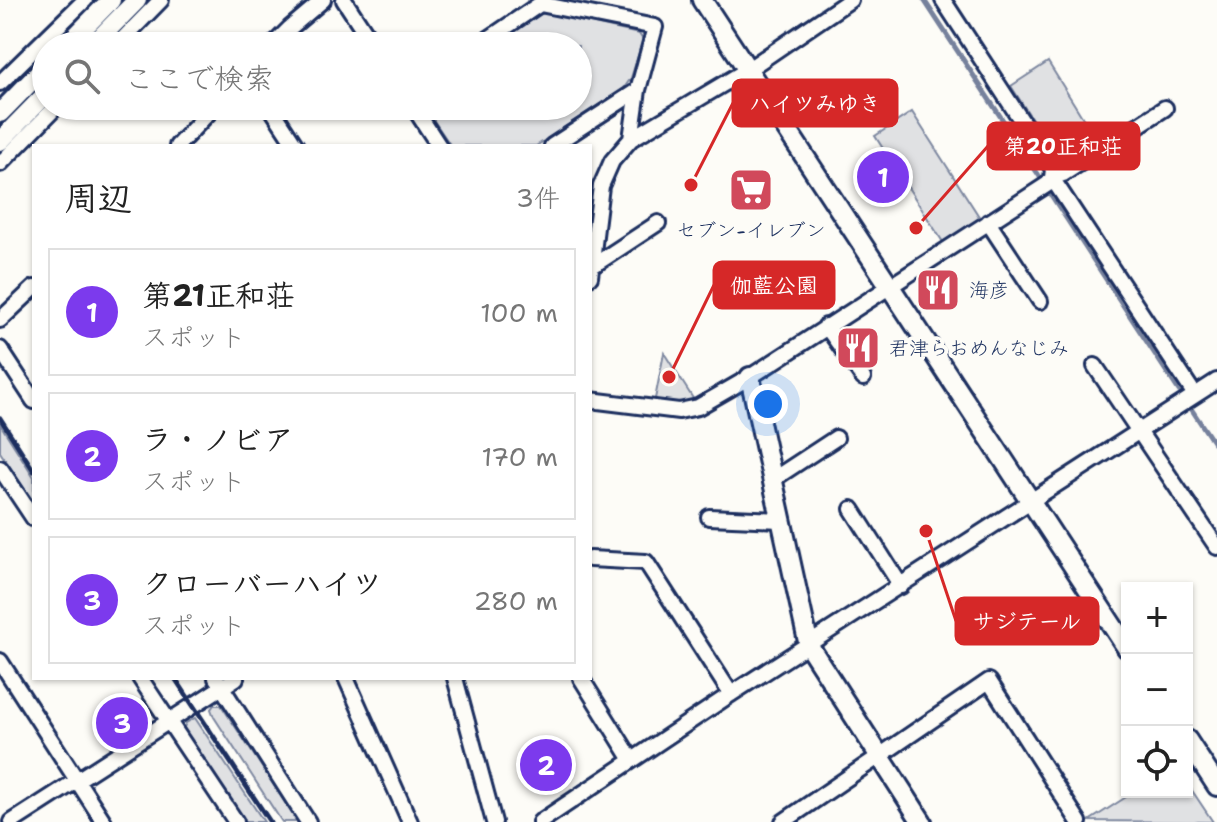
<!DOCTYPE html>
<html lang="ja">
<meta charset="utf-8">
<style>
body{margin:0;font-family:"Shantell Sans","Klee One",sans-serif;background:#f6f6f6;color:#222}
.controls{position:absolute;right:24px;bottom:24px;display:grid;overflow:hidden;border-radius:0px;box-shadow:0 2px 6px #0004}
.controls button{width:72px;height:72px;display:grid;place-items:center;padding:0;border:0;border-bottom:2px solid #e0e0e0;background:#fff;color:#222;font:40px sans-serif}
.you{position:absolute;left:768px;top:404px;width:28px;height:28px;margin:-20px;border:6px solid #fff;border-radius:50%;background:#1a73e8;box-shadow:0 0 0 12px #1a73e833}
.badge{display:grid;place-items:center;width:52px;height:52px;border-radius:50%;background:#7c3aed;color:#fff;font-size:26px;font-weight:700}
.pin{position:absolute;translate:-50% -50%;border:4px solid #fff;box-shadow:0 2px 8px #0006}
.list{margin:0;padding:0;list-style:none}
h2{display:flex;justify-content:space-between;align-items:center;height:104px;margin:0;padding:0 32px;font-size:34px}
h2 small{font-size:26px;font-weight:400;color:#767676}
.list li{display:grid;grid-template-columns:52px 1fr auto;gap:24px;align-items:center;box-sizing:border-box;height:128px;margin:0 16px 16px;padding:0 16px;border:2px solid #e0e0e0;border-radius:0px}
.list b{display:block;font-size:30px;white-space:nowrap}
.list p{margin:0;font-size:26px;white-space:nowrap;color:#767676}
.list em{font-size:26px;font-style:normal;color:#767676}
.icon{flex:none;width:44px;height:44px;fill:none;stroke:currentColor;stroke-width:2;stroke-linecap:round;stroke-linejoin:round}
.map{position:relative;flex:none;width:1217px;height:822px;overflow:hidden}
.search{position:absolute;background:#fff;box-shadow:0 2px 6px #0004;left:32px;top:32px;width:560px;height:88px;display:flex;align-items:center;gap:20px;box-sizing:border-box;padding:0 28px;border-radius:44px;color:#767676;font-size:30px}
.panel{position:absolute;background:#fff;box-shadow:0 2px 6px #0004;left:32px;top:144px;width:560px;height:536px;border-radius:0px}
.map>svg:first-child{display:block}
.green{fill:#e0e1e3;stroke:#7e88a0;stroke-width:2}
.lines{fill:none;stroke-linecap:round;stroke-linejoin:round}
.stream{stroke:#76819c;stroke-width:5}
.minor-casing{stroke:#1b2f5e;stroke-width:20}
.tertiary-casing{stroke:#1b2f5e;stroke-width:24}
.minor{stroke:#fdfcf7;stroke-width:14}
.tertiary{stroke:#fdfcf7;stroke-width:18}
.rail{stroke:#1b2f5e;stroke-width:5}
.labels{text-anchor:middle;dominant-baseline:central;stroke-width:8;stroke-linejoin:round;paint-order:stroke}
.poi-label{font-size:20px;fill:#1b2f5e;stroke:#fdfcf7;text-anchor:start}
.leader{fill:none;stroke:#d62828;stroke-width:3}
.callout-dot{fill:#d62828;stroke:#fdfcf7;stroke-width:3}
.callout{fill:#d62828;stroke:#d62828;stroke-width:3}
.callout-label{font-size:22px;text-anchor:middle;font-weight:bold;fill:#fff}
</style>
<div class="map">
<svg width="1217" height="822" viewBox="0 0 1217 822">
<rect width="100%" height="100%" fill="#fdfcf7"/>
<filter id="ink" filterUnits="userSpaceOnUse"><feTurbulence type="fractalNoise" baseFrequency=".0125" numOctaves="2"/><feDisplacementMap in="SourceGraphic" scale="16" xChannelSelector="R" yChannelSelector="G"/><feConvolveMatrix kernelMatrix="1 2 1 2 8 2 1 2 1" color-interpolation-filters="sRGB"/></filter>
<g filter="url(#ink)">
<path class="green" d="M545 13 639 34 643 40 631 78 624 88 536 146H451L424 106H578V46H490L539 14Z
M1048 62 1099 144 1066 166H1062L1011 86Z
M912 112 980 218 943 242 875 136Z
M664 353 694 400 680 406 654 404Z
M0 424 34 477V503L0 452Z
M214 705H221L298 822H282L214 717 211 709Z
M195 718 264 822H245L183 729 186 723Z
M1187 783 1213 822 1089 821 1134 792H1187Z"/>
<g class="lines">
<path class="stream" d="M924 0 1040 177
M1051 195 1179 391
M1192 410 1217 448"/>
<g class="minor-casing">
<path id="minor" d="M344 0 374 46
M943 0 1053 169 1052 178 1195 395
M116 46 161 0
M272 46 290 28 323 0
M478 46 540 4 655 27 638 90 631 139 612 161 601 186 590 277
M0 83 85 0
M270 106 296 146
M413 106 439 146
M631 139 747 70 850 0
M177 146 215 106
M552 146 638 90
M0 164 57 106
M988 222 1040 301
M591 267 658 223
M0 320 34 288
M826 326 863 378
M0 349 34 401
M1095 366 1217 547
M590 400 679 411 698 407 750 377 1048 184 1052 178 1063 174 1165 108
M0 468 34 519
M772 480 836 438
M852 509 901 586
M709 517 781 520
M590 559 646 562 731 694
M0 661 104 822
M140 678 236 822
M216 678 308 822
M346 678 410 822
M455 678 494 822
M581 678 632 760
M12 822 236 678
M540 822 731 694 1217 381
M783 822 989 681 1079 822"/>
</g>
<g class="tertiary-casing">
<path id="tertiary" d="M702 0 1127 648
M66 46 111 0
M92 46 137 0
M0 113 46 66
M0 141 46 94
M750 377 809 646 922 822
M1187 740 1217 786"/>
</g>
<use href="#minor" class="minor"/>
<use href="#tertiary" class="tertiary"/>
<path class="rail" d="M0 418 34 471
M175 678 270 822"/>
</g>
</g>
<defs>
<g id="supermarket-square" transform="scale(2.3)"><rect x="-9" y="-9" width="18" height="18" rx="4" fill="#d1495b" stroke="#fdfcf7"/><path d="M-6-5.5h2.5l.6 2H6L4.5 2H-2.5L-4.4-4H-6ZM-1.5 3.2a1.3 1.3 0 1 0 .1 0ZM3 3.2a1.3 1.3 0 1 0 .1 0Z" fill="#fff"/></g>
<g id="restaurant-square" transform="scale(2.3)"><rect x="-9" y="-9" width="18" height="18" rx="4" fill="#d1495b" stroke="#fdfcf7"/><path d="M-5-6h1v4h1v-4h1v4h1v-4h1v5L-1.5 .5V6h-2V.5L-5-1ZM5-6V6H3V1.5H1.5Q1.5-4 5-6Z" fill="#fff"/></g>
</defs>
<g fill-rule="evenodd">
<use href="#supermarket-square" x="751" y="190"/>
<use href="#restaurant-square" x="938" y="290"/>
<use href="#restaurant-square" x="858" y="348"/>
</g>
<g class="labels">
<g class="poi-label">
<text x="751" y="230" text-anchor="middle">セブン-イレブン</text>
<text x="969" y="290">海彦</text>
<text x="889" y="348">君津らおめんなじみ</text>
</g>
</g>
<path class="leader" d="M691 185L733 103M916 228L988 146M669 377L714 285M926 531L956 621"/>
<g class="callout-dot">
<circle cx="691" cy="185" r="8"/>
<circle cx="916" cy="228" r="8"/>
<circle cx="669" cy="377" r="8"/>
<circle cx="926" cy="531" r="8"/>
</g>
<g class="callout">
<rect x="733" y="80" width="164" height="46" rx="8"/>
<rect x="988" y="123" width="151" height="46" rx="8"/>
<rect x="714" y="262" width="120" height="46" rx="8"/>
<rect x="956" y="598" width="142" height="46" rx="8"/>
</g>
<g class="callout-label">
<text x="815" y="111">ハイツみゆき</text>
<text x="1063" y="154">第20正和荘</text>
<text x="774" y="293">伽藍公園</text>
<text x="1027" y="629">サジテール</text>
</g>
</svg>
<div class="controls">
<button>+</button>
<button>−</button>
<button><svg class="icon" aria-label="locate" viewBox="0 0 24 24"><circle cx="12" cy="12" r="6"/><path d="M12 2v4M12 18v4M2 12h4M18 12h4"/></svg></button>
</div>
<div class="you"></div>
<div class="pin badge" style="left:883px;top:177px">1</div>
<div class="pin badge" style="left:546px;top:765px">2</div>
<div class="pin badge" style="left:122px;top:723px">3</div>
<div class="search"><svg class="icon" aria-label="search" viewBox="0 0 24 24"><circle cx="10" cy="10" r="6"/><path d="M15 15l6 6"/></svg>ここで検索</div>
<section class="panel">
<h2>周辺<small>3件</small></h2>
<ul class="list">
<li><span class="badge">1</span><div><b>第21正和荘</b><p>スポット</p></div><em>100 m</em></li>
<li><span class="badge">2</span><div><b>ラ・ノビア</b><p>スポット</p></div><em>170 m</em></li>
<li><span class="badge">3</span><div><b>クローバーハイツ</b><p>スポット</p></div><em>280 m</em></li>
</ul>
</section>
</div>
